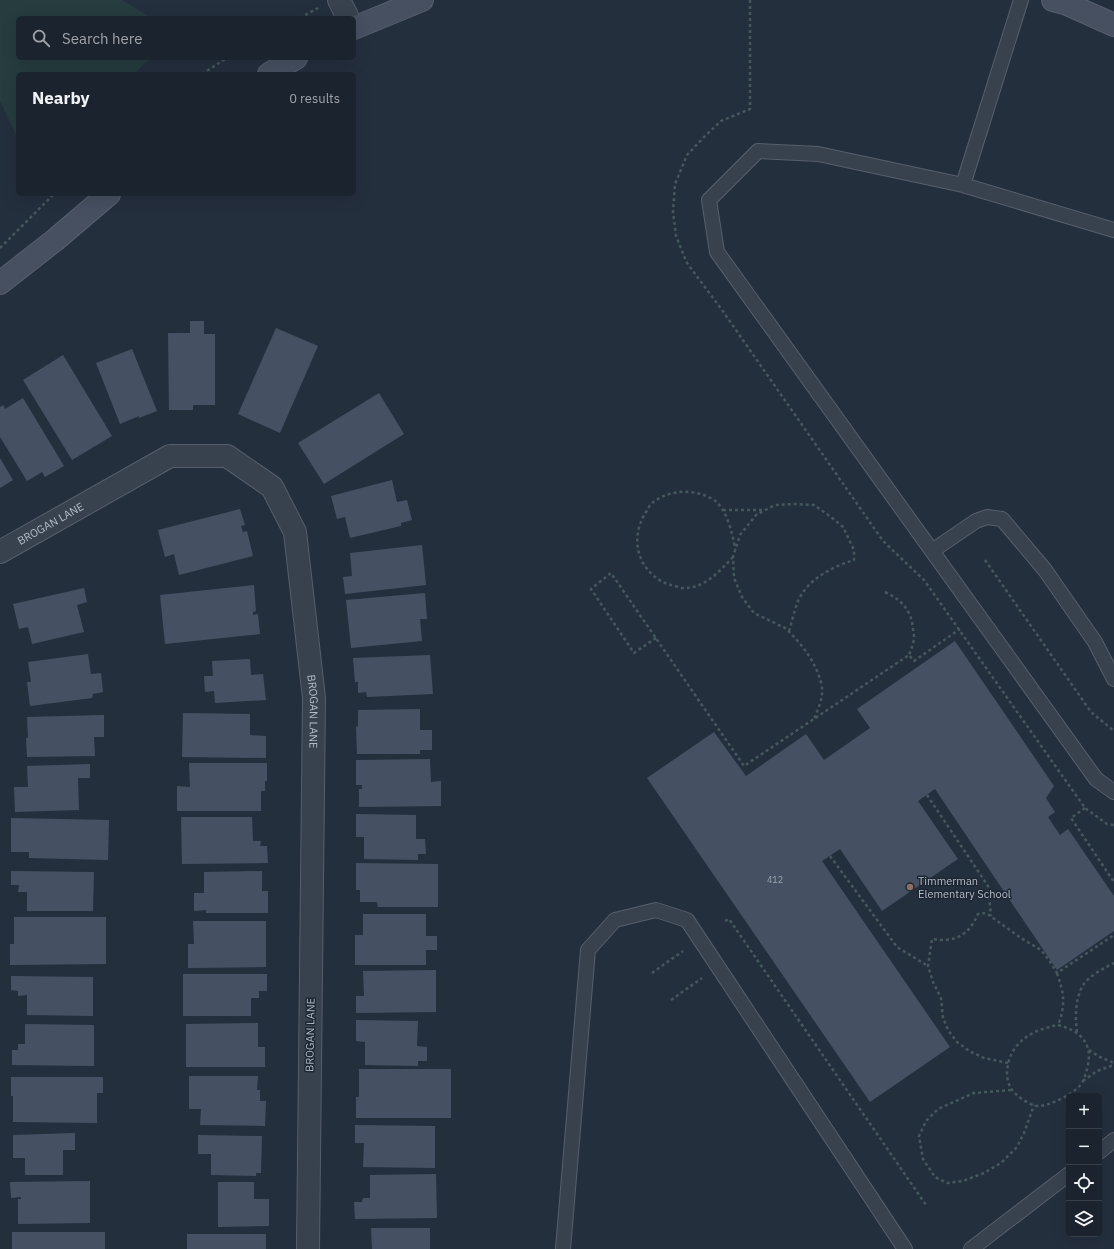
<!DOCTYPE html>
<meta charset="utf-8">
<style>
body{margin:0;font-family:"IBM Plex Sans",sans-serif;background:#242b36;color:#f1f3f6}
.controls{position:absolute;right:12px;bottom:12px;display:grid;overflow:hidden;border-radius:6px;box-shadow:0 4px 16px #0002}
.controls button{width:36px;height:36px;display:grid;place-items:center;padding:0;border:0;border-bottom:1px solid #39404a;background:#1b232e;color:#f1f3f6;font:20px sans-serif}
.list{margin:0;padding:0;list-style:none}
h2{display:flex;justify-content:space-between;align-items:center;height:52px;margin:0;padding:0 16px;font-size:17px}
h2 small{font-size:13px;font-weight:400;color:#a0a4aa}
.icon{flex:none;width:22px;height:22px;fill:none;stroke:currentColor;stroke-width:2;stroke-linecap:round;stroke-linejoin:round}
.map{position:relative;flex:none;width:1114px;height:1249px;overflow:hidden}
.search{position:absolute;background:#1b232e;box-shadow:0 4px 16px #0002;left:16px;top:16px;width:340px;height:44px;display:flex;align-items:center;gap:10px;box-sizing:border-box;padding:0 14px;border-radius:6px;color:#a0a4aa;font-size:15px}
.panel{position:absolute;background:#1b232e;box-shadow:0 4px 16px #0002;left:16px;top:72px;width:340px;height:124px;border-radius:6px}
.map>svg:first-child{display:block}
.green{fill:#263c3f}
.building{fill:#455162}
.lines{fill:none;stroke-linecap:round;stroke-linejoin:round}
.lane-casing{stroke:#565f6c;stroke-width:16}
.street-casing{stroke:#565f6c;stroke-width:24}
.secondary-casing{stroke:#565f6c;stroke-width:24}
.path{stroke:#44595c;stroke-width:2.5;stroke-dasharray:3 3;stroke-linecap:butt}
.lane{stroke:#38414e;stroke-width:14}
.street{stroke:#38414e;stroke-width:22}
.secondary{stroke:#465061;stroke-width:22}
.education-dot{fill:#8d6e63;stroke:#1d2633;stroke-width:1.5}
.labels{text-anchor:middle;dominant-baseline:central;stroke-width:3;stroke-linejoin:round;paint-order:stroke}
.number-label{font-size:9px;fill:#98a1af}
.street-label{font-size:11px;fill:#b4bcc9;stroke:#1d2633}
.poi-label{font-size:11px;fill:#b4bcc9;stroke:#1d2633;text-anchor:start}
</style>
<div class="map">
<svg width="1114" height="1249" viewBox="0 0 1114 1249">
<rect width="100%" height="100%" fill="#242f3e"/>
<path class="green" d="M0 0H122L151 18H18V58H150L134 74H18V139L0 101Z"/>
<path class="building" d="M190 321H204V334H215V405H193V410H169L168 333H190Z
M276 328 318 346 280 433 238 414Z
M132 349 157 411 139 418V416L120 424 96 363Z
M63 355 112 436 72 460 23 380Z
M379 393 404 434 324 484 298 443Z
M23 398 64 466 45 477 42 472 27 481 0 437V407L3 405 5 409Z
M0 458 13 480 0 488Z
M392 480 397 502 407 500 412 520 401 523V526L350 538 345 517 337 519 331 496Z
M240 509 245 525 241 526 243 532 247 531 253 556 179 575 174 554 165 557 158 530Z
M422 545 426 585 345 594 343 577 352 576 350 553Z
M254 585 256 611 253 612V615L258 614 260 634 165 644 160 595Z
M84 588 87 602 77 605 84 632 32 644 28 627 19 629 13 604Z
M425 593 427 619H420L422 641 351 648 346 600Z
M955 641 1054 786 1046 798 1055 812 1048 817 1060 835 1068 829 1114 896V931L1057 970 935 789 918 801 958 859 882 911 840 849 822 861 950 1047 870 1102 647 778 714 732 746 776 806 734 824 760 870 728 857 709Z
M88 654 91 674 101 673 103 692 93 694 92 698 30 706 27 682H31L28 662Z
M430 655 433 694 367 697 366 692 358 693V682H355L353 658Z
M250 659 251 675 263 674 266 700 215 703 214 691 205 692 204 676H213L212 661Z
M420 709V730H432V750H420V754H357L356 727 358 726V710Z
M183 713 250 714V735L266 736V758L182 757Z
M104 715V737H94L95 756 27 757 26 738H28L27 717Z
M430 759 431 782 441 781V806L359 807V789H362V785H356V760Z
M189 763H267V781H265V791H261V811H177V786L190 787Z
M90 764V778H78L79 810 15 812 14 787H28L27 766Z
M356 814 416 815V839H425L426 854H418V860L364 859V837H356Z
M181 817H252L253 841H261L260 846H267L268 863 182 864Z
M11 818 109 820 108 860 29 858V852H11Z
M356 863 438 864V907H378L377 902H360V890H356Z
M11 871 94 872 93 911H27V892H18L19 885H11Z
M262 871V891H268V913H206V910L194 911V893H204V872Z
M363 914H426V936H437V950H426V965H355V935H363Z
M14 917H106V964L10 965V944H14Z
M193 921H266V967L188 968V944H194Z
M436 970V1012L356 1013V996H364L363 971Z
M183 974H267V991H259V998H251V1016H183Z
M11 976 93 977V1016L27 1015V995L18 996V991L11 990Z
M356 1020 418 1021 417 1046 427 1047V1061H418V1066L365 1065V1042L356 1041Z
M258 1023V1047H265V1067H186V1024Z
M25 1024 94 1025V1066L12 1065V1050H18V1044H25Z
M359 1069H451V1118H356V1097H359Z
M189 1076H258L257 1090H260V1101H266L265 1126 200 1125 201 1109H189Z
M11 1077H103V1093H97V1123L13 1122V1096H11Z
M355 1125 435 1126V1168L363 1167 364 1143H355Z
M75 1133V1150H63V1175H25V1158H13V1135Z
M198 1135 262 1136 261 1173H256V1176L211 1175V1154H198Z
M436 1174 437 1218 355 1219 354 1202H362L363 1198H370V1175Z
M90 1181V1223L18 1224V1199H21V1197L11 1198 10 1182Z
M218 1182H254V1199H269V1226L218 1227Z
M371 1228H430V1249H372Z
M12 1232H105V1249H12Z
M187 1234H266V1249H187Z"/>
<g class="lines">
<g class="lane-casing">
<path id="lane" d="M963 185 1021 0
M1114 230 963 185 818 154 758 151 709 200 717 252 1096 779 1114 792
M932 551 976 521 987 517 1002 519 1045 570 1095 642 1114 679
M1099 1152 1114 1140
M563 1249 588 950 615 920 656 910 687 920 905 1249
M971 1249 1069 1174"/>
</g>
<g class="street-casing">
<g id="street">
<path d="M339 0 348 18"/>
<path id="s1" d="M0 552 170 456H227L272 487 295 532 314 698 308 1249"/>
</g>
</g>
<g class="secondary-casing">
<path id="secondary" d="M1053 0 1065 3 1114 25
M354 28 422 0
M269 74 296 58
M0 283 55 240 109 194"/>
</g>
<path class="path" d="M750 0V109L721 121 704 137 687 155 675 184 673 212 676 236 687 263 722 310 883 541 924 580 1085 808 1107 824 1114 825
M300 18 318 8
M202 74 227 58
M0 248 54 194
M723 510H765
M733 557C719 572 704 589 682 588 679 587 674 586 671 585 659 582 649 573 643 563 634 546 636 528 646 512 648 509 649 506 651 504 668 489 695 488 714 500 727 509 733 535 735 549
M985 560 1091 712 1114 731
M885 592C902 600 912 611 913 630 914 633 914 636 914 639 913 645 911 650 909 655
M789 631C792 622 794 611 798 601 808 579 832 567 854 560V550L843 527 831 517 814 505 795 504 775 505 756 515 740 535 733 557 734 578 742 597 754 613 785 628C801 643 813 658 820 679 821 682 822 686 822 688 823 699 818 709 814 719
M656 638 634 653 591 589 611 573 744 766 909 655 914 661 960 629
M927 795 988 886 991 916
M1085 808 1071 818 1114 882
M830 856 897 947 928 966
M725 921 729 919 926 1205
M652 973 683 951
M1057 973C1064 993 1066 1005 1058 1025
M671 1000 702 978
M1058 1025C1081 1031 1094 1044 1087 1069 1086 1073 1085 1077 1083 1081 1078 1092 1052 1105 1040 1106 1033 1107 1023 1100 1018 1096 1010 1089 1007 1083 1007 1072 1009 1042 1032 1030 1058 1025Z
M1077 1032C1075 1017 1075 1000 1083 985 1089 976 1104 968 1114 963
M1089 1050 1100 1057 1114 1063
M1008 1063 984 1058 971 1052 957 1042 948 1030 943 1018 941 998 933 982 928 966 932 939C955 943 969 935 978 914L986 913 1021 938 1041 950 1049 960 1057 973 1114 935
M1083 1081 1097 1071 1114 1065
M1011 1090 974 1093 938 1109 926 1121 919 1136 923 1159 935 1177 947 1183 963 1181 984 1173 1001 1163 1017 1147 1024 1133 1034 1105"/>
<use href="#lane" class="lane"/>
<use href="#street" class="street"/>
<use href="#secondary" class="secondary"/>
</g>
<circle class="education-dot" cx="910" cy="887" r="4"/>
<g class="labels">
<g class="number-label">
<text x="775" y="879">412</text>
</g>
<g class="street-label">
<text stroke="none"><textPath href="#s1" startOffset="58">BROGAN LANE</textPath></text>
<text stroke="none"><textPath href="#s1" startOffset="538">BROGAN LANE</textPath></text>
<text transform="translate(310 1035) rotate(-89)">BROGAN LANE</text>
</g>
<g class="poi-label">
<text x="918" y="881">Timmerman<tspan x="918" dy="13">Elementary School</tspan></text>
</g>
</g>
</svg>
<div class="controls">
<button>+</button>
<button>−</button>
<button><svg class="icon" aria-label="locate" viewBox="0 0 24 24"><circle cx="12" cy="12" r="6"/><path d="M12 2v4M12 18v4M2 12h4M18 12h4"/></svg></button>
<button><svg class="icon" aria-label="layers" viewBox="0 0 24 24"><path d="M12 4l9 5-9 5-9-5zM3 14l9 5 9-5"/></svg></button>
</div>
<div class="search"><svg class="icon" aria-label="search" viewBox="0 0 24 24"><circle cx="10" cy="10" r="6"/><path d="M15 15l6 6"/></svg>Search here</div>
<section class="panel">
<h2>Nearby<small>0 results</small></h2>
<ul class="list">
</ul>
</section>
</div>
